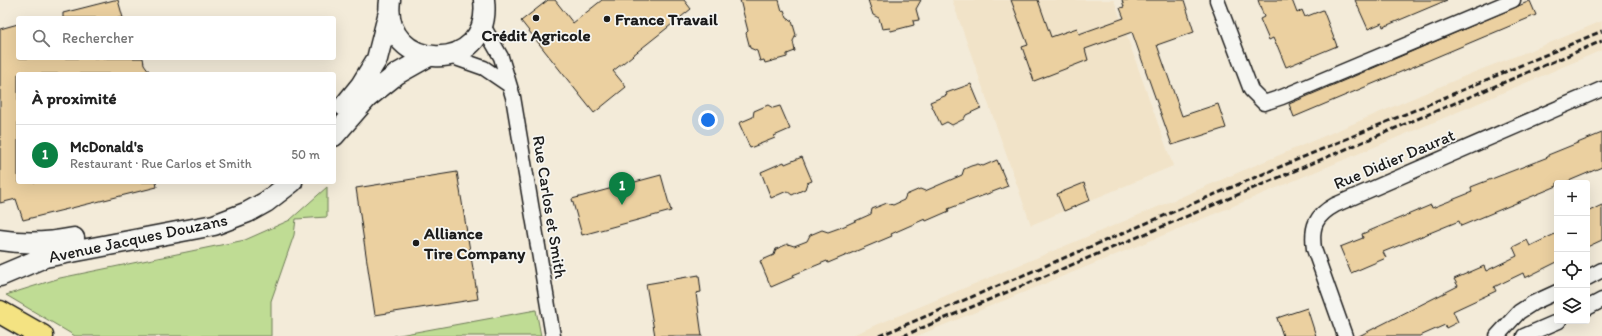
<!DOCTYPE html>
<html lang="fr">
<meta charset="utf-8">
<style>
body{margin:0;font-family:Itim,sans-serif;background:#f6f6f6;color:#222}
.controls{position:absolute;right:12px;bottom:12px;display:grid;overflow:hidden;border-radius:4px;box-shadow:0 4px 16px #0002}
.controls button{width:36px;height:36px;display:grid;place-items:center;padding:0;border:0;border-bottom:1px solid #e0e0e0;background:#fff;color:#222;font:20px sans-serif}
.you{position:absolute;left:708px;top:120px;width:14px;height:14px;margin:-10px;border:3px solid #fff;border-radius:50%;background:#1a73e8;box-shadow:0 0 0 6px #1a73e833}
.badge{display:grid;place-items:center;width:26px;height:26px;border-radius:50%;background:#0b8043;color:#fff;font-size:13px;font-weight:700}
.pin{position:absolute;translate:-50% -33px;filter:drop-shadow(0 1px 2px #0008)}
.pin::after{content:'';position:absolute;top:21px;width:14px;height:12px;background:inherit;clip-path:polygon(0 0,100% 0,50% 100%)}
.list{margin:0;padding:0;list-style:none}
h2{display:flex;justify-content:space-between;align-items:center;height:52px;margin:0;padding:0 16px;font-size:17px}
h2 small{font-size:13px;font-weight:400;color:#767676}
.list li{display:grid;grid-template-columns:26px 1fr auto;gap:12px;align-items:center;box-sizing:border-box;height:60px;padding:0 16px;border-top:1px solid #e0e0e0}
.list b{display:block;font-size:15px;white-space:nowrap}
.list p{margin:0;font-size:13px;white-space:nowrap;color:#767676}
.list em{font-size:13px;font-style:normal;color:#767676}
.icon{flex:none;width:22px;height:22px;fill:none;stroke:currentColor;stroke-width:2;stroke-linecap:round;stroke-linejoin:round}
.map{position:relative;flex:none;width:1602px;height:336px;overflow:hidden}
.search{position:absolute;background:#fff;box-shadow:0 4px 16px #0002;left:16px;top:16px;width:320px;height:44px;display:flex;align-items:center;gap:10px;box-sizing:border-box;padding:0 14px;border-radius:4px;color:#767676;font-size:15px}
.panel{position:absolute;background:#fff;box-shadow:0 4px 16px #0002;left:16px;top:72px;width:320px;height:112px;border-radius:4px}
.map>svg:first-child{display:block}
.built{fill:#f1e3c8}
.green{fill:#bfdc94;stroke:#6e7c58}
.building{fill:#ebd0a0;stroke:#1c1c1c}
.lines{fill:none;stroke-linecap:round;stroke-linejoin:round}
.minor-casing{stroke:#1c1c1c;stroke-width:17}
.secondary-casing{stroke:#1c1c1c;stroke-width:23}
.primary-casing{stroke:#1c1c1c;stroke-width:25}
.minor{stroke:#f6f6f2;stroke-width:14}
.secondary{stroke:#f6f6f2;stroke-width:20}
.primary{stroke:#f4e382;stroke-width:22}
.rail{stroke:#1c1c1c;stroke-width:3;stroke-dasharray:6 3;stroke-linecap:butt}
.poi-dot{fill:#1c1c1c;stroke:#f6f6f2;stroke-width:1.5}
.labels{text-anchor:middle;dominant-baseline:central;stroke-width:3.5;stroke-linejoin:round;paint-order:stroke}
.poi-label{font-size:17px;font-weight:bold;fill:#1c1c1c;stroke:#f6f6f2;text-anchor:start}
.street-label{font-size:17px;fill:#1c1c1c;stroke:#f6f6f2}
</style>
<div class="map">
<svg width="1602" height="336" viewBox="0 0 1602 336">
<rect width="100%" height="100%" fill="#f3ebd9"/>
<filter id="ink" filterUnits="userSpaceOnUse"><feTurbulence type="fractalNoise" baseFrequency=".025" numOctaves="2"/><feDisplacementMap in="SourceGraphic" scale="8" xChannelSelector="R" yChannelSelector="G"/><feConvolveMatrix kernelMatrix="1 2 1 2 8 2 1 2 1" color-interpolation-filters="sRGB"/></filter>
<g filter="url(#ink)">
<path class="built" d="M952 0H1114L1173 166 1031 225Z
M1602 21V50L1439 120 1147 242 917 336H850L1127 220 1472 73 1552 42Z"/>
<path class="green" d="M327 187V217L296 219 294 235 271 301V336H75L6 295 60 278 245 240 290 220Z
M536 310 541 336H394Z"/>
<path class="building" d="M114 0H118L123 18H63V13Z
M548 0H555L573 23 602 0H684L691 9 613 71 626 87 594 113 521 21Z
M740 0H779L782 11 784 10 787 18 792 21 796 35 793 41 795 51 787 54V57L765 63 764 60 760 61 757 51 750 48 746 33 748 31Z
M868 0H921L916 9 919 20 913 21 914 25 891 31 890 28 882 29 879 18 873 15Z
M1011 0H1038L1051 37 1077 28 1079 34 1124 18 1120 8 1124 7 1122 0H1184L1194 32 1157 45 1182 116 1218 104 1226 128 1172 145 1132 32 1085 49 1088 60 1034 81 1022 47 1028 45Z
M1258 0H1292L1297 13 1302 10 1305 17 1323 10 1337 46 1286 67 1277 45H1276L1273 38 1269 40 1260 19 1264 17Z
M1355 0H1447L1383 27 1382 23 1368 29Z
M1530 1 1536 15 1294 117 1289 104Z
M18 24V58H143L144 64 151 74H18V182H156L157 187 23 220 16 199 0 203V29Z
M971 84 981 108 966 115 964 119 952 125 947 122 941 125 930 102 947 95 946 93Z
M768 105 773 108 780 106 790 129 774 136 775 138 750 148 739 123 753 117 754 111Z
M1602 133V167L1564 183H1557V186L1461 226 1459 221 1383 252 1386 258 1351 273 1340 247 1363 238 1362 234 1431 205 1432 208 1472 192 1471 187 1548 157V155Z
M802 157 812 181 807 183 805 189 792 195 787 191 771 198 761 172 784 162 785 164Z
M997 160 1008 186 948 209 949 211 926 221 925 219 891 234 892 236 828 263 827 261 793 275 794 277 771 287 760 261 774 255 776 249 788 244 794 246 807 241 810 235 822 230 828 232 842 227 871 214 872 209 887 203 893 205 904 200 906 195 920 189 925 191 962 175 964 169 971 166 978 164 983 166Z
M457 172 478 299 375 315 356 188Z
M661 175 671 211 582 235 572 199Z
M1084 183 1090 200 1064 211 1057 194Z
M1602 205V240L1587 247V212Z
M1557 233V262L1525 278 1523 273 1494 287 1496 291 1453 311 1458 322 1446 328 1445 325 1420 336H1359L1458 286 1454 279 1484 266 1486 271 1517 256 1513 247 1527 240 1530 246Z
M699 275 701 292 696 293 702 336H655L646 284Z
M1307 308 1316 336H1283L1277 318Z"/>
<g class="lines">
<g class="minor-casing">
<path id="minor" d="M1217 0 1251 90 1264 103 1282 97 1513 0
M482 24 501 57 513 97 553 336
M450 56 484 68 509 85
M1587 278 1602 270
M1587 308 1602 300
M1345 336 1314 249C1311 227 1315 216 1335 205L1602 89
M1497 336 1519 312 1533 303 1557 292
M1524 336 1559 321"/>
</g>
<g class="secondary-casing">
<path id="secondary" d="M390 0C380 73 493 77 484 0
M344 106 361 85 377 59 389 12
M334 136 367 98 397 74 429 56
M0 240C25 244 49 243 74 238
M0 276 45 257 214 225 248 212 266 202 292 182"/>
</g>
<g class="primary-casing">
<path id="primary" d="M0 312 42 336"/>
</g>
<use href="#minor" class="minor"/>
<use href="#secondary" class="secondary"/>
<use href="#primary" class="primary"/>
<path class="rail" d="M879 336 1602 31
M903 336 1602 41"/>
</g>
</g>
<g class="poi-dot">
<circle cx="536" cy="18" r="4"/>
<circle cx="607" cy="19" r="4"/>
<circle cx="416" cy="243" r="4"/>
</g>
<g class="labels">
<g class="poi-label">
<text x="615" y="19">France Travail</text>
<text x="536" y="35" text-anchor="middle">Crédit Agricole</text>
<text x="424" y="233">Alliance<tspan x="424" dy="20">Tire Company</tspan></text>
</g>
<g class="street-label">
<text transform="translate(1394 159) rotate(-23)">Rue Didier Daurat</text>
<text transform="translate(550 207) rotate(81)">Rue Carlos et Smith</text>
<text transform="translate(138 238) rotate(-12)">Avenue Jacques Douzans</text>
</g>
</g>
</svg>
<div class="controls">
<button>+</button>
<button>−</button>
<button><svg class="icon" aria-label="locate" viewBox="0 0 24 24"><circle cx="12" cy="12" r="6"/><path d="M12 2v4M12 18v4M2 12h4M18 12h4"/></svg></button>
<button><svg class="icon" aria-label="layers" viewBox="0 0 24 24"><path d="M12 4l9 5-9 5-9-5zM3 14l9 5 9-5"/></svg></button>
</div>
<div class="you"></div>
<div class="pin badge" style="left:622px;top:205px">1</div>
<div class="search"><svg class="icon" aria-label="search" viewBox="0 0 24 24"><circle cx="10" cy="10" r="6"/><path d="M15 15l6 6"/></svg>Rechercher</div>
<section class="panel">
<h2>À proximité<small></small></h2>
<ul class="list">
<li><span class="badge">1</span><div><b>McDonald's</b><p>Restaurant · Rue Carlos et Smith</p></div><em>50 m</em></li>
</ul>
</section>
</div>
